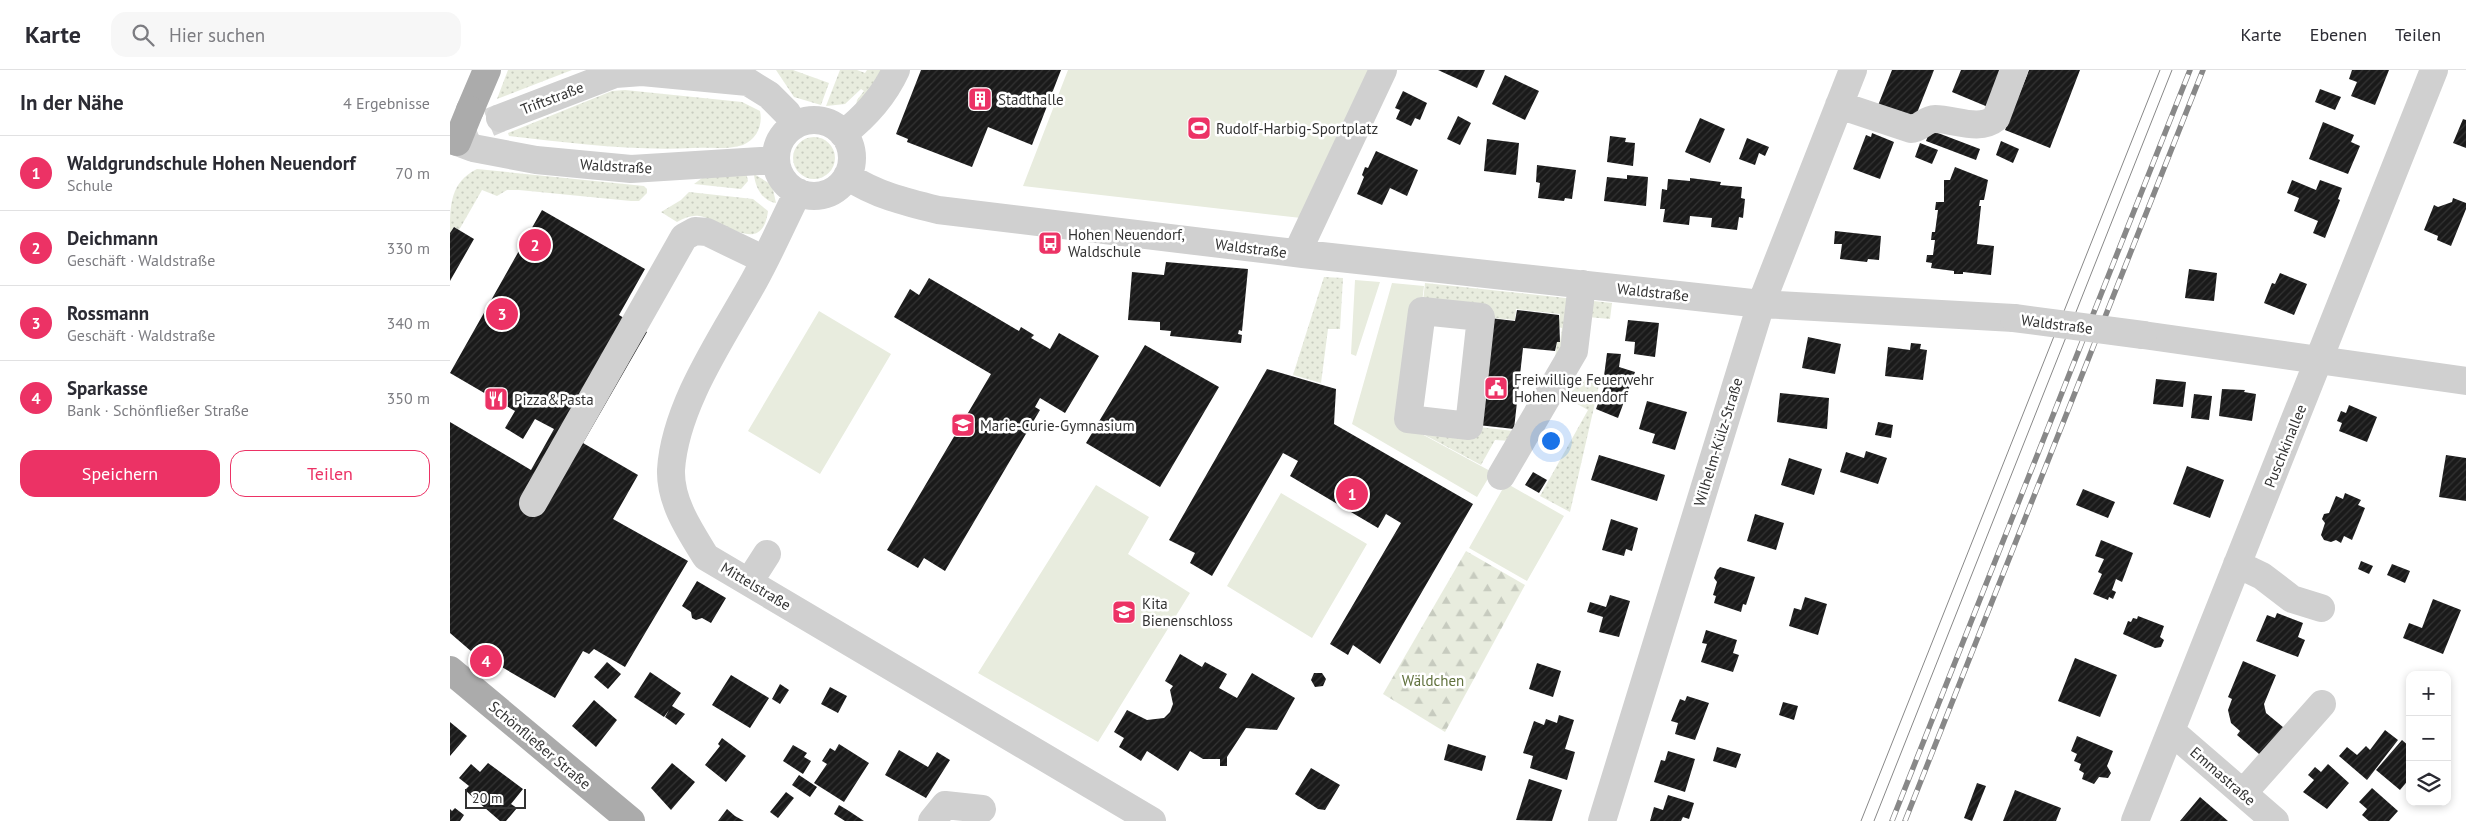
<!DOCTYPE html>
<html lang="de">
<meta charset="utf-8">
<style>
body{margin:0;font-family:"PT Sans",sans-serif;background:#f7f7f7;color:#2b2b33}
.controls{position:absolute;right:15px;bottom:15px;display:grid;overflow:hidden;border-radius:10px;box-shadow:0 2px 8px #0003}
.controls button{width:45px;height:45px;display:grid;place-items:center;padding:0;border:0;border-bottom:1px solid #e1e1e2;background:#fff;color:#2b2b33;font:25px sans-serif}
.scale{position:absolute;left:15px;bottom:12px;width:61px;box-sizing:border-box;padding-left:5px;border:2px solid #333;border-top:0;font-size:14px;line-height:18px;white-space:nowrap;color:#333;-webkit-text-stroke:4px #fff;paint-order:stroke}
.you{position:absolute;left:1100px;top:370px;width:18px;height:18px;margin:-12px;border:4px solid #fff;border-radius:50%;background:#1a73e8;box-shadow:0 0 0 8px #1a73e833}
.badge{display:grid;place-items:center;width:32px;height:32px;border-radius:50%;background:#ec3265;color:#fff;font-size:16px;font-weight:700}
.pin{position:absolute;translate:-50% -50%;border:2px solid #fff;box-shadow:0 1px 5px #0006}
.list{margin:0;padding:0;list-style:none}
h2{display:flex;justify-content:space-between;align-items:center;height:65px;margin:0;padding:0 20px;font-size:21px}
h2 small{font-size:16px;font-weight:400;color:#7c7c81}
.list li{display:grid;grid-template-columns:32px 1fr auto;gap:15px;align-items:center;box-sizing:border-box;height:75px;padding:0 20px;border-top:1px solid #e1e1e2}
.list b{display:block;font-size:19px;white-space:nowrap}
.list p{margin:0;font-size:16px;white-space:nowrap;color:#7c7c81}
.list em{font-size:16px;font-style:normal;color:#7c7c81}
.actions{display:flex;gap:10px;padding:15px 20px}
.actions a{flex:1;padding:11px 0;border:1px solid #ec3265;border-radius:15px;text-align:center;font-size:18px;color:#ec3265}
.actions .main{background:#ec3265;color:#fff}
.icon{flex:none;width:28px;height:28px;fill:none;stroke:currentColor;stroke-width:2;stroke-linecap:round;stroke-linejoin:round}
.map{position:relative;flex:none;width:2016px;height:751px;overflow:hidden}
header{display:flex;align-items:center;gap:30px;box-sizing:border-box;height:70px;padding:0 25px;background:#fff;border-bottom:1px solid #e1e1e2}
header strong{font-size:24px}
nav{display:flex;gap:28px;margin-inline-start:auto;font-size:18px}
.search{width:350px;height:45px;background:#f7f7f7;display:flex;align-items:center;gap:12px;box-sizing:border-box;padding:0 18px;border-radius:15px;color:#7c7c81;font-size:19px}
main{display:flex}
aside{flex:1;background:#fff}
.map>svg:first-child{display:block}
.grass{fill:url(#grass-dots)}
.forest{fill:url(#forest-firs)}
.park{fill:#e8ecde}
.building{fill:url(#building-hatch)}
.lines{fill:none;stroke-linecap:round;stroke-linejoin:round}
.minor-tunnel{stroke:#d6d6d6;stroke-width:28;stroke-dasharray:28 14;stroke-linecap:butt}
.minor{stroke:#d0d0d0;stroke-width:28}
.major{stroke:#ababab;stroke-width:28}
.tram{stroke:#888;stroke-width:1}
.rail-casing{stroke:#888;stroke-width:5.5}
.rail{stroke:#fff;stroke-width:4;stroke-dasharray:11;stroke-linecap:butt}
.minor-bridge{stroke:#d0d0d0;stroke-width:28}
.major-bridge{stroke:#ababab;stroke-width:28}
.labels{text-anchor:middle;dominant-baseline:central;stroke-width:5;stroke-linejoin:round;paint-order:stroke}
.street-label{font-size:15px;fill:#333;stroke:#fff}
.poi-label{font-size:15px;fill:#333;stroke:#fff;text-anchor:start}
.park-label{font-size:15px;fill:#60713d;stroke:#fff}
</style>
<header>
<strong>Karte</strong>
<div class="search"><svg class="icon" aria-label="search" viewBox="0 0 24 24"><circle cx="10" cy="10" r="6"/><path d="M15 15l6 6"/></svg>Hier suchen</div>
<nav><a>Karte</a><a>Ebenen</a><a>Teilen</a></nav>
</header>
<main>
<aside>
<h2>In der Nähe<small>4 Ergebnisse</small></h2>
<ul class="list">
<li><span class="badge">1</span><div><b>Waldgrundschule Hohen Neuendorf</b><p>Schule</p></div><em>70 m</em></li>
<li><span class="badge">2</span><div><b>Deichmann</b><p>Geschäft · Waldstraße</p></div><em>330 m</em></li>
<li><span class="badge">3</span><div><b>Rossmann</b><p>Geschäft · Waldstraße</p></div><em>340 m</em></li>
<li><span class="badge">4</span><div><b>Sparkasse</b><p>Bank · Schönfließer Straße</p></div><em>350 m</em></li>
</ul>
<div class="actions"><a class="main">Speichern</a><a>Teilen</a></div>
</aside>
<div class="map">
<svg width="2016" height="751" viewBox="0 0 2016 751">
<defs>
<pattern id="grass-dots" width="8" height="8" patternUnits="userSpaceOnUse" patternTransform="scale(1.25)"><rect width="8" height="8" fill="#e8ecde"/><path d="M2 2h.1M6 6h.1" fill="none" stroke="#c7cbbf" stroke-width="1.8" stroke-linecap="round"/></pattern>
<pattern id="forest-firs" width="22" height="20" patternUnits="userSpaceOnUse" patternTransform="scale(1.25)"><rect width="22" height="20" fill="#e8ecde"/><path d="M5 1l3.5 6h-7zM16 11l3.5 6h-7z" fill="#c7cbbf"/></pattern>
<pattern id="building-hatch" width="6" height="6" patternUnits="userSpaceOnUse" patternTransform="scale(1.25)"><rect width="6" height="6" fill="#1a1a1a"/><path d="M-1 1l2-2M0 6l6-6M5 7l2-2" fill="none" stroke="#333"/></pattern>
</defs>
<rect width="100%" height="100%" fill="#fff"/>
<path class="grass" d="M58 0H122L47 29Z
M326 0H343L379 13 371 35 344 27Z
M390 0H407L415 3 417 0H433L426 13 406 36 407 30 414 21 411 19 395 34 376 36Z
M175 20 292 32 310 41C313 55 307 69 293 75 277 80 259 77 243 78 181 81 120 73 59 66L58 63 162 21Z
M343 88a21 21 0 1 1 42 0a21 21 0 1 1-42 0Z
M27 99 194 116 197 119V123L189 131H181L69 120H57L47 126 32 120 9 160 4 157 0 163C0 136 0 112 27 99Z
M296 102 298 111 291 119 244 114 256 105Z
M304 104 322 115 326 133C312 131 305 117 304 104Z
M239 122 303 129 318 141C312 188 274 150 249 146 242 145 234 148 227 152L211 142 231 130Z
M874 207 893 208 890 259H878L871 313 843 305Z
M975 213 1162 233 1160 249 1116 245 1112 286 1105 289 1107 272H1110L1112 258 1108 257 1110 244 1066 239 1065 250 972 241Z
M1130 310 1150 311 1120 442 1090 426 1138 340 1122 331 1120 327 1125 314Z
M958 349 1064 361 1061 371 1045 370 1031 395 958 356Z"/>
<path class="forest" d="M1016 481 1075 515 995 662 933 624Z"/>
<path class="park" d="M618 0H930L860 149 573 116Z
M905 210 930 212 906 286 901 284Z
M942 213 974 216 957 356 1042 402 1027 427 902 354Z
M369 241 441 284 370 404 298 361Z
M1056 413 1114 446 1077 511 1019 478Z
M646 415 699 447 678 484 740 523 648 672 528 603Z
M831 423 917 474 862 568 777 516Z"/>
<path class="building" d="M471 0H611L582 75 538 57 522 97 457 72 458 69 446 64Z
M988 0H1035L1027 18Z
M1442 0H1484L1463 53 1427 38Z
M1511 0H1552L1538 37 1502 22Z
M1579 0H1630L1600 78 1555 60Z
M1902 0H1939L1925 35 1901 26 1907 12 1899 9Z
M1055 5 1089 21 1075 50 1042 34Z
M1870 19 1891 27 1885 40 1865 32Z
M953 21 977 33 970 50 965 48 961 56 946 49 950 40 945 38Z
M1008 46 1021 53 1010 75 997 69Z
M1250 48 1275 59 1260 93 1235 82Z
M2013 49 2016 50V78L2003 73Z
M1873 52 1904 65 1901 72 1910 76 1898 104 1859 89Z
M1480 60 1530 79 1526 90 1476 71Z
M1422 63 1444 72 1430 109 1403 99 1416 65 1421 67Z
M1160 66 1176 68 1175 72 1185 73 1183 96 1157 92Z
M1297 68 1319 77 1315 86 1309 83 1305 95 1289 89Z
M1037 69 1069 73 1066 105 1034 101Z
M1551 71 1569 79 1563 93 1546 85Z
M1470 73 1488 80 1482 94 1465 87Z
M926 81 968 100 957 126 940 118 932 135 907 124 914 107 912 105 915 97 918 98Z
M1087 95 1126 100 1122 129 1115 128 1114 131 1088 128 1090 113 1086 112Z
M1505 97 1538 110 1534 130H1530L1529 136H1531L1527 174 1544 176 1541 205 1513 202V204H1504V201L1481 198 1482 193 1476 192 1477 185H1483L1485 170H1481L1482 162H1485L1488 140H1485L1486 132H1494V110H1500Z
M1177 105 1198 107 1196 136 1154 131 1157 107 1177 109Z
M1240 108 1271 112 1270 115 1292 117 1291 128 1295 129 1293 148 1289 147 1287 160 1261 157 1262 148 1240 146 1239 155 1213 152 1215 139H1210L1212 119 1217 120 1218 109 1240 111Z
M1842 110 1866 120 1870 110 1892 118 1888 129 1890 130 1875 168 1863 163 1868 151 1844 141 1849 128 1837 123Z
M2003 128 2016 133V139L2001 176 1987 170 1988 166 1974 160 1984 135 1988 137 2002 132Z
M92 140 195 199 169 245 197 262 133 373 188 405 163 449 238 491 175 597 144 579 139 584 133 581 105 628 50 596 51 592 34 582 29 588 0 563V352L81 400 104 359 85 349 73 369 55 358 65 341 0 303Z
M4 157 24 169 0 211V163Z
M1385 161 1431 166 1429 190 1418 189 1417 192 1390 189 1392 174H1384Z
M716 192 798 199 792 261 789 260 788 264 792 265 791 273 720 266 721 261 710 260V252L678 250 682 202 714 205Z
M1739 199 1767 203 1764 231 1735 228Z
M1830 203 1857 214 1844 245 1814 233 1822 213 1825 214Z
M479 208 569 261 571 257 584 265 581 268 600 279 609 263 649 286 615 343 590 328 585 337 590 340 495 501 474 488 468 498 437 480 541 304 444 247 460 219 469 225Z
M1067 240 1109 245 1110 272H1107L1105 281 1073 278 1064 359 1019 354 1031 247 1065 251Z
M1178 250 1209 253 1205 287 1184 284 1185 272 1175 271Z
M1358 267 1391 274 1385 304 1352 298Z
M1461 273 1471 274 1470 279 1477 280 1473 310 1435 306 1438 277 1460 280Z
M695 275 769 317 710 417 636 373Z
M1157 283 1171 284 1169 297 1185 302 1168 348 1146 339 1158 307 1154 306Z
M817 299 886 319 884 354 1023 434 930 594 903 575 898 585 880 574 951 453 936 444 928 458 840 406 848 391 833 383 762 506 740 493 745 483 719 470Z
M1706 309 1736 312 1733 337 1703 334Z
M1772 319 1795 320 1794 322 1806 324 1802 351 1769 346Z
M1330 323 1379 328 1377 359 1327 352Z
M1744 324 1762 326 1759 350 1741 348Z
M1197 331 1237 342 1225 380 1202 373 1205 364 1189 359Z
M1899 335 1927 347 1917 372 1889 361 1892 353 1887 351 1891 341 1896 343Z
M1428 352 1443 355 1441 368 1425 365Z
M1416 381 1437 388 1428 414 1390 402 1396 382 1414 388Z
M1149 385 1215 405 1207 431 1141 410Z
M1996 385 2016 388V431L1989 427Z
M1339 388 1372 399 1364 425 1331 415Z
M1737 396 1774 410 1760 448 1723 434Z
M1083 402 1097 410 1089 423 1075 415Z
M1633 419 1665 432 1658 448 1626 435Z
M1895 423 1911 430 1908 435 1915 438 1902 470 1894 466 1891 473 1886 470 1881 472 1874 470 1871 465 1875 453 1872 449 1874 444 1879 443 1886 426 1893 429Z
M1305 444 1334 453 1326 480 1297 471Z
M1161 449 1188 458 1182 481 1176 479 1174 486 1152 480Z
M1651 470 1683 483 1672 512 1666 509 1662 520 1666 522 1663 529 1659 527 1658 530 1643 524 1652 504 1648 502 1654 489 1645 486Z
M1911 491 1923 496 1919 504 1908 499Z
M1942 494 1960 501 1955 513 1937 505Z
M1270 497 1305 507 1296 535 1293 534 1291 542 1264 533 1266 526 1263 525 1267 512 1264 508 1267 500Z
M247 511 276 528 261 553 252 548 246 550 242 548 241 542 232 536Z
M1160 525 1180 531 1169 567 1149 562 1153 547 1137 542 1140 532 1156 537Z
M1355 527 1377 534 1368 565 1339 556 1344 538 1351 540Z
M1983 529 2011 540 1993 584 1953 568 1959 553 1972 558Z
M1827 543 1853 553 1848 567 1855 570 1848 587 1806 571 1817 545 1825 548Z
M1688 546 1714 556 1710 567 1714 570 1711 577 1705 578 1673 564 1678 551 1681 552 1683 548 1687 549Z
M1256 560 1287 570 1283 583 1289 585 1283 602 1251 592 1257 574 1252 573Z
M730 584 752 597 755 592 777 604 769 618 787 628 802 603 845 628 827 660 796 658 777 687V696H770V689H753L740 681 728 701 697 681 691 691 669 677 674 668 664 662 677 640 697 650 714 648 720 642 723 634 720 620 723 616 715 611Z
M1625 588 1667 605 1650 647 1608 631Z
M1793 591 1826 605 1814 634 1816 643 1840 663 1816 690 1787 665 1790 661 1781 653 1778 640 1782 629 1778 627Z
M157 592 171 604 158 619 144 607Z
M1087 593 1111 601 1103 627 1079 619Z
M200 602 231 623 222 636 235 644 226 655 215 647 219 640 214 647 184 627Z
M864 603H872L876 609 873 616 865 617 861 610Z
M281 605 319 628 300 658 262 635Z
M330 614 339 620 330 634 322 629Z
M380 617 397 626 388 643 371 634Z
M1237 626 1259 633 1245 670 1225 664 1228 653 1221 651 1230 629 1235 631Z
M144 630 167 650 146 677 122 656Z
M1333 632 1348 636 1344 650 1329 645Z
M1109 645 1124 650 1115 679 1125 682 1117 710 1080 698 1083 686 1073 683 1084 651 1094 655 1096 649 1107 653Z
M0 652 17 666 0 686Z
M1935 660 1948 670 1917 710 1889 686 1897 677 1907 685 1916 676 1920 680Z
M1627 666 1663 681 1657 696 1661 703 1658 708 1649 707 1644 714 1632 709 1634 703 1629 700 1631 694 1624 691 1627 684 1621 681Z
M272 668 296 686 276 712 255 695 270 676 268 674Z
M1952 670 1960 677V708L1950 720 1926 700Z
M389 674 419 693 394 732 364 713 377 694 372 691 380 678 385 681Z
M998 674 1036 686 1032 701 994 690Z
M343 675 357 683 354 687 361 691 353 704 333 691Z
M1267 677 1291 684 1286 698 1263 691Z
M449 680 478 697 487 682 500 690 476 728 435 705Z
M1218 681 1245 689 1235 722 1204 712 1211 690 1215 691Z
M38 693 73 719 61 734 67 738 56 751H50L27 731 15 720 19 716 9 708 21 694 30 702Z
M222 693 245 712 221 740 201 718Z
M1878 694 1899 713 1877 739 1853 722 1864 710 1858 705 1865 697 1871 702Z
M861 698 890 715 875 740 868 739 845 724Z
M349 705 367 717 360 727 342 715Z
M1079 709 1112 720 1102 751 1066 750Z
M1527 713 1536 716 1522 751 1514 748Z
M1922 718 1948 741 1939 751H1919L1912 745 1917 739 1909 732Z
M1565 720 1611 738 1606 751H1553Z
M336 722 344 728 328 748 320 742Z
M1218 725 1244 733 1239 749 1233 747 1231 751H1200L1204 737 1213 740Z
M1750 727 1778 751H1730Z
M389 735 399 741 414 751H395L384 744Z
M5 738 14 745 10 751H0V739L2 741Z
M277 739 285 746 294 751H268Z"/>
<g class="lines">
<path class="minor-tunnel" d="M0 69 50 48"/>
<path class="minor" d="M1389 35 1461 59C1470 59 1475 49 1485 49 1505 49 1529 62 1546 48L1564 0
M50 48 165 4 192 2 298 12 319 25 337 43 344 56
M326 88a38 38 0 1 1 76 0a38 38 0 1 1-76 0Z
M393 64C415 47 434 26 446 0
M7 72 23 78 86 90 181 99 326 90
M397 106C426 125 455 132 488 140L853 184 1311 234 1564 248
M348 122C333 152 320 182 304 211 273 267 225 335 221 400 220 432 240 461 256 487L702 751
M847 183 933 0
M972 241 1031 247 1019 356 958 349Z
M1693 265 2016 311
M1051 406 1124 281 1132 214
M83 433 234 167 245 161 257 162 315 190
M1787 494 1812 506 1842 529 1871 538
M299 512 317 484
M1721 661 1825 751
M1793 723 1872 634
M482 751 495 735 532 739
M1152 751 1311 234 1403 0
M1685 751 1984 0"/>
<path class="major" d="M20 40 37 0
M0 600 181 751"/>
<path class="tram" d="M1411 751 1710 0
M1424 751 1722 0"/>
<g class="rail-casing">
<path id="rail" d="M1442 751 1740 0
M1455 751 1753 0"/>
</g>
<use href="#rail" class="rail"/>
<path class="minor-bridge" d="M1564 248 1693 265"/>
<path class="major-bridge" d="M7 72 20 40"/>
</g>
<defs>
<g id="building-square" transform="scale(1.25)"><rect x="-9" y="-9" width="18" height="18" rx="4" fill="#ec3265" stroke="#fff"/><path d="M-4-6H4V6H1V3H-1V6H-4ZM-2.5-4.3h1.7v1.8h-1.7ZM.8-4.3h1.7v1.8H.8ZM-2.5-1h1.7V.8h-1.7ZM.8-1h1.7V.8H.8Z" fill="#fff"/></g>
<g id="stadium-square" transform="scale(1.25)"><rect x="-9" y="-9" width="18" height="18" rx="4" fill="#ec3265" stroke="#fff"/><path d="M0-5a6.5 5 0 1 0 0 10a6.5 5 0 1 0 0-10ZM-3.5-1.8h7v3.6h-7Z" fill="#fff"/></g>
<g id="bus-square" transform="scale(1.25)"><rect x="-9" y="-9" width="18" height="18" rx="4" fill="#ec3265" stroke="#fff"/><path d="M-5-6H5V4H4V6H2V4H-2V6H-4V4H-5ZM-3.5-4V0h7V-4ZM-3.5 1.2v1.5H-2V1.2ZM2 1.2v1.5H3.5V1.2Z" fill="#fff"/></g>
<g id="civic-square" transform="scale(1.25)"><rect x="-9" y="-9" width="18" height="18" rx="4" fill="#ec3265" stroke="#fff"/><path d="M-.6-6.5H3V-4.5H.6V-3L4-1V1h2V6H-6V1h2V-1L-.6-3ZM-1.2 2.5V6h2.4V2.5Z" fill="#fff"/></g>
<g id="restaurant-square" transform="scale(1.25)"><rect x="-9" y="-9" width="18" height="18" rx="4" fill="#ec3265" stroke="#fff"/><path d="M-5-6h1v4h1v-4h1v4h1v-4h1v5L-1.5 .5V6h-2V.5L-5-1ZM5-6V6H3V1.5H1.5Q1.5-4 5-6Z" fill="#fff"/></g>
<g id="school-square" transform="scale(1.25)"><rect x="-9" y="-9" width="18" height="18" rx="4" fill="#ec3265" stroke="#fff"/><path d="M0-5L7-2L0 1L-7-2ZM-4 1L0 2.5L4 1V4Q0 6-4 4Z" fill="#fff"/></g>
</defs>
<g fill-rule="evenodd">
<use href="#building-square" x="530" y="29"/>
<use href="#stadium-square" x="749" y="58"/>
<use href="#bus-square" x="600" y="173"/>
<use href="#civic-square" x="1046" y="318"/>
<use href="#restaurant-square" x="46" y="329"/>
<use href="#school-square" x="513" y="355"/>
<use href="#school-square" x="674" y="542"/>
</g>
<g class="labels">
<g class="street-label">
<text transform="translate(102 28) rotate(-21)">Triftstraße</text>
<text transform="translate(166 96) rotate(3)">Waldstraße</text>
<text transform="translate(801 178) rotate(7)">Waldstraße</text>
<text transform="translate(1203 222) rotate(6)">Waldstraße</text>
<text transform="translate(1607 254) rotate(7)">Waldstraße</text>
<text transform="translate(1268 372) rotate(-73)">Wilhelm-Külz-Straße</text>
<text transform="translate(1835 376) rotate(-68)">Puschkinallee</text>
<text transform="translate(306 516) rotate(31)">Mittelstraße</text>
<text transform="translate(90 675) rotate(40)">Schönfließer Straße</text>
<text transform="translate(1773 706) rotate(41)">Emmastraße</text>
</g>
<g class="poi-label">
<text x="548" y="29">Stadthalle</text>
<text x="766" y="58">Rudolf-Harbig-Sportplatz</text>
<text x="618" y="164">Hohen Neuendorf,<tspan x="618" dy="17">Waldschule</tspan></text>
<text x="1064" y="309">Freiwillige Feuerwehr<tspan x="1064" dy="17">Hohen Neuendorf</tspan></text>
<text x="64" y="329">Pizza&amp;Pasta</text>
<text x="530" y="355">Marie-Curie-Gymnasium</text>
<text x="692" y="533">Kita<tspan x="692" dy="17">Bienenschloss</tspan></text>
</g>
<g class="park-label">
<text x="983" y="610">Wäldchen</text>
</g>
</g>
</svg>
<div class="controls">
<button>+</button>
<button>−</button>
<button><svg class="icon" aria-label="layers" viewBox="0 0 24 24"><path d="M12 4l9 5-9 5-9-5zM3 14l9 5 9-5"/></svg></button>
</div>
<div class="scale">20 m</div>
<div class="you"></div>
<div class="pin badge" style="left:902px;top:424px">1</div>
<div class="pin badge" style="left:85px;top:175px">2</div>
<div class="pin badge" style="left:52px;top:244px">3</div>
<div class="pin badge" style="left:36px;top:591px">4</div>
</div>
</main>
